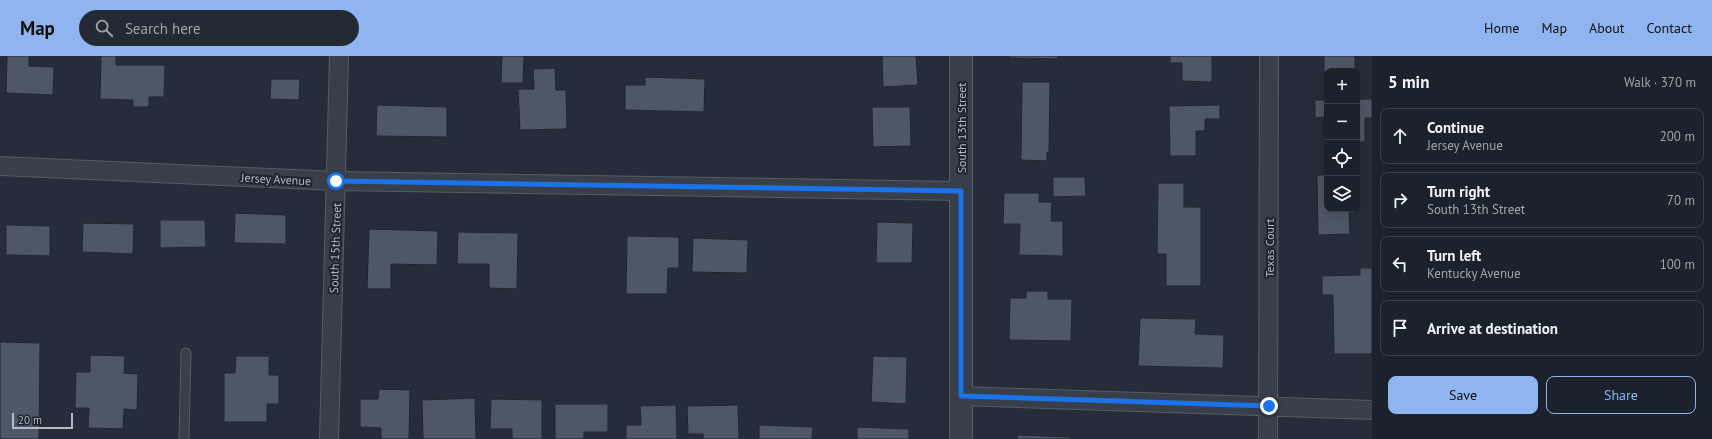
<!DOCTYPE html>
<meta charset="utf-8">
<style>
body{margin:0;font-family:"PT Sans",sans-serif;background:#242a33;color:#f1f3f6}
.controls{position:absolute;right:12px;top:12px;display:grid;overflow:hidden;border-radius:8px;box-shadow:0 4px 16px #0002}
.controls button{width:36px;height:36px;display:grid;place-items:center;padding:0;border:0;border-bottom:1px solid #393f47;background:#1b222b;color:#f1f3f6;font:20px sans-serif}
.scale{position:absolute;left:12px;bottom:10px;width:61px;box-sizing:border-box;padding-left:4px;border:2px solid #b3bac5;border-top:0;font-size:11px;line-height:14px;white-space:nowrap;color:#b3bac5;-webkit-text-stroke:3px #1d242e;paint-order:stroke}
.stop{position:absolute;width:12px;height:12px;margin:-9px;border:3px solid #1a73e8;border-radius:50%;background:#fff}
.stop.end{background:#1a73e8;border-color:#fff;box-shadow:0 1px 4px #0008}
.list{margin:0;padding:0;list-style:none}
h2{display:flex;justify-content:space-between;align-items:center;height:52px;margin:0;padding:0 16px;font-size:17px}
h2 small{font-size:13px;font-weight:400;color:#a0a4a9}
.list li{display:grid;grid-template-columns:26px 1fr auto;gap:12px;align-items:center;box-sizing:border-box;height:56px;margin:0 8px 8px;padding:0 8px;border:1px solid #393f47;border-radius:8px}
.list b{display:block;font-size:15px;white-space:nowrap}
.list p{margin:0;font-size:13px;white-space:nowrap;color:#a0a4a9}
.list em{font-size:13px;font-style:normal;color:#a0a4a9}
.actions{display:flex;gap:8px;padding:12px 16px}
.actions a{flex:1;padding:9px 0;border:1px solid #8fb4ef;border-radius:8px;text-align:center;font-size:14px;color:#8fb4ef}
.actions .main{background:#8fb4ef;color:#111}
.icon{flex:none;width:22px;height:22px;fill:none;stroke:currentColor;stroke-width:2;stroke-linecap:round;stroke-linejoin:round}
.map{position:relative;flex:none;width:1372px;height:383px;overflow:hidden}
header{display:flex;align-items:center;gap:24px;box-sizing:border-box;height:56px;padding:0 20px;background:#8fb4ef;color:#111}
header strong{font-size:19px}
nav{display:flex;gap:22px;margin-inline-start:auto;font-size:14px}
.search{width:280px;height:36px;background:#242a33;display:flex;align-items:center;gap:10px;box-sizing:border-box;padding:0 14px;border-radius:22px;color:#a0a4a9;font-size:15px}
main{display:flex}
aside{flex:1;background:#1b222b}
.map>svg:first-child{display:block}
.building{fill:#4d5765;stroke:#1f2630}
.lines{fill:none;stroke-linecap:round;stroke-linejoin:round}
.service-casing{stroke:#565d67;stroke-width:11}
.minor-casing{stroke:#565d67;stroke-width:20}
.tertiary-casing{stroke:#565d67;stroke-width:24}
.service{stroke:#383f4a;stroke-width:9}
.minor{stroke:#383f4a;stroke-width:18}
.tertiary{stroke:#383f4a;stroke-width:22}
.route{stroke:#1a73e8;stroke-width:5}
.labels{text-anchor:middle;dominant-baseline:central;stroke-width:4;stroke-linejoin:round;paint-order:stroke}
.street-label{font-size:12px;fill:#b3bac5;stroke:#1d242e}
</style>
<header>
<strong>Map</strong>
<div class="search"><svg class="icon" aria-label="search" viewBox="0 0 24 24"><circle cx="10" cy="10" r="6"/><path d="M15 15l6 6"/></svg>Search here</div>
<nav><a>Home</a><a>Map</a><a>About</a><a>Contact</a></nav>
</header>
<main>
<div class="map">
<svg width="1372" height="383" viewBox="0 0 1372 383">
<rect width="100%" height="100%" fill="#242d39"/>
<path class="building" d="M7 0H29V10L54 11 53 39 6 37Z
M101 0H116V9H165L164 41H149V51H133V44L100 43Z
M502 0H524L523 27H501Z
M882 0H916L918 29 883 31Z
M1010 0H1058V3L1009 2Z
M1170 0H1212V26L1182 25V7H1170Z
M1324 0H1355V15H1327V17H1324Z
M555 12 556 34H566L567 73 520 74 518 33H534L533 13Z
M645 21 705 23 704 56 625 54V29H645Z
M271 23H300L299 44 270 43Z
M1022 26H1050L1049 96H1047V105L1021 104Z
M1357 43H1372V62H1365V86H1357Z
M1315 44H1327V86H1324V61L1315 62Z
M377 49 447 51V81L376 80Z
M1220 49V63H1205V75H1196V100H1170L1169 50Z
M872 51H910L911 90 873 91Z
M1317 119H1327V153H1349L1350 178 1318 179Z
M1053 121H1085L1086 140 1053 141Z
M1158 127H1184V151H1201V230H1166V198H1157Z
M1004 137H1039V146H1052L1051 165H1063V200L1019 199 1020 168H1003Z
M235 157 286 159V188L234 187Z
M160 164H205L206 191 160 192Z
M877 166 913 167 912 207H876Z
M83 167 134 168 133 198 82 196Z
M6 169 50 170V200L6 199Z
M369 173 438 175 437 209 391 208V233H367Z
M458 176 518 177 517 233 489 232V208H457Z
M627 180 679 181V212H668L667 238H626Z
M693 182 748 184 747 217 692 216Z
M1360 212H1372V298H1334L1333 239H1322V220L1360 219Z
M1026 235H1048V243H1072L1071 285 1009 284 1010 242H1026Z
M1140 262 1196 263 1195 278 1224 279 1223 312 1138 310Z
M0 286 40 287 39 383H0Z
M90 299 125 300 124 317 138 318 137 354 124 353 123 373 88 372 89 352H75L76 316H90Z
M236 300H269V319H279V348H267V366H224V317H235Z
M873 300 907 301 906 348 871 346Z
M379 333 410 334 409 383H381V372L360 371V343H378Z
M475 342 476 383H423L422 344Z
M491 343 542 344V383H512V373H490Z
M555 348H608V376H584V383H555Z
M676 349 677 383H626V369H641L640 350Z
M738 349 739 383H703V378H688L687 350Z
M759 369 813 371 812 383H759Z
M857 371 909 373V383H857Z
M1017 379 1070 381V383H1017Z"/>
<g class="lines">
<g class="service-casing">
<path id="service" d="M184 383 186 297"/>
</g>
<g class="minor-casing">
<path id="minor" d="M0 110 336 125 961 135
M961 340 1372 354
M329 383 339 0
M1268 383 1269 0"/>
</g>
<g class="tertiary-casing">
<path id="tertiary" d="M961 383V0"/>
</g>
<use href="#service" class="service"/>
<use href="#minor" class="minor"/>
<use href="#tertiary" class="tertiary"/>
</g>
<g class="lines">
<path class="route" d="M336 125 961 135V340L1269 350"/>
</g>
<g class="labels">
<g class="street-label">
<text transform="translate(961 72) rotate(-90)">South 13th Street</text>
<text transform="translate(276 123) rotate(3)">Jersey Avenue</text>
<text transform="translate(335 192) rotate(-88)">South 15th Street</text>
<text transform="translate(1269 192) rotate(-90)">Texas Court</text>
</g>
</g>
</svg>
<div class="controls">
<button>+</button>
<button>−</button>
<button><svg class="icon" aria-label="locate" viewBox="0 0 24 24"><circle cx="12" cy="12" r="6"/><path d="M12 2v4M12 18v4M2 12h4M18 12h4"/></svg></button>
<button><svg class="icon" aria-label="layers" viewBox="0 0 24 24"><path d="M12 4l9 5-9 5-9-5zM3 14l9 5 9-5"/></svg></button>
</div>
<div class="scale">20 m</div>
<div class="stop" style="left:336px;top:125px"></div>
<div class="stop end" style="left:1269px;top:350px"></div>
</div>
<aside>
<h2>5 min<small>Walk · 370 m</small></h2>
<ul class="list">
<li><svg class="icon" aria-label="ahead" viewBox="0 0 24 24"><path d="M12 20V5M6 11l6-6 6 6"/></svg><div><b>Continue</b><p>Jersey Avenue</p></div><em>200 m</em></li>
<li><svg class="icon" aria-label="right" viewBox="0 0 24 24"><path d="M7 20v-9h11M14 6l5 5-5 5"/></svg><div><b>Turn right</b><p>South 13th Street</p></div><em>70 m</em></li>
<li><svg class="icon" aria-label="left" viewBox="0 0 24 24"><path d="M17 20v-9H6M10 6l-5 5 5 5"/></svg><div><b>Turn left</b><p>Kentucky Avenue</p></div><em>100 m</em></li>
<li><svg class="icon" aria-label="arrive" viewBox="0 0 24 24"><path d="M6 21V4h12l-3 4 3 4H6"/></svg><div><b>Arrive at destination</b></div></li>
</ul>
<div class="actions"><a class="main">Save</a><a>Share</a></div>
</aside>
</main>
